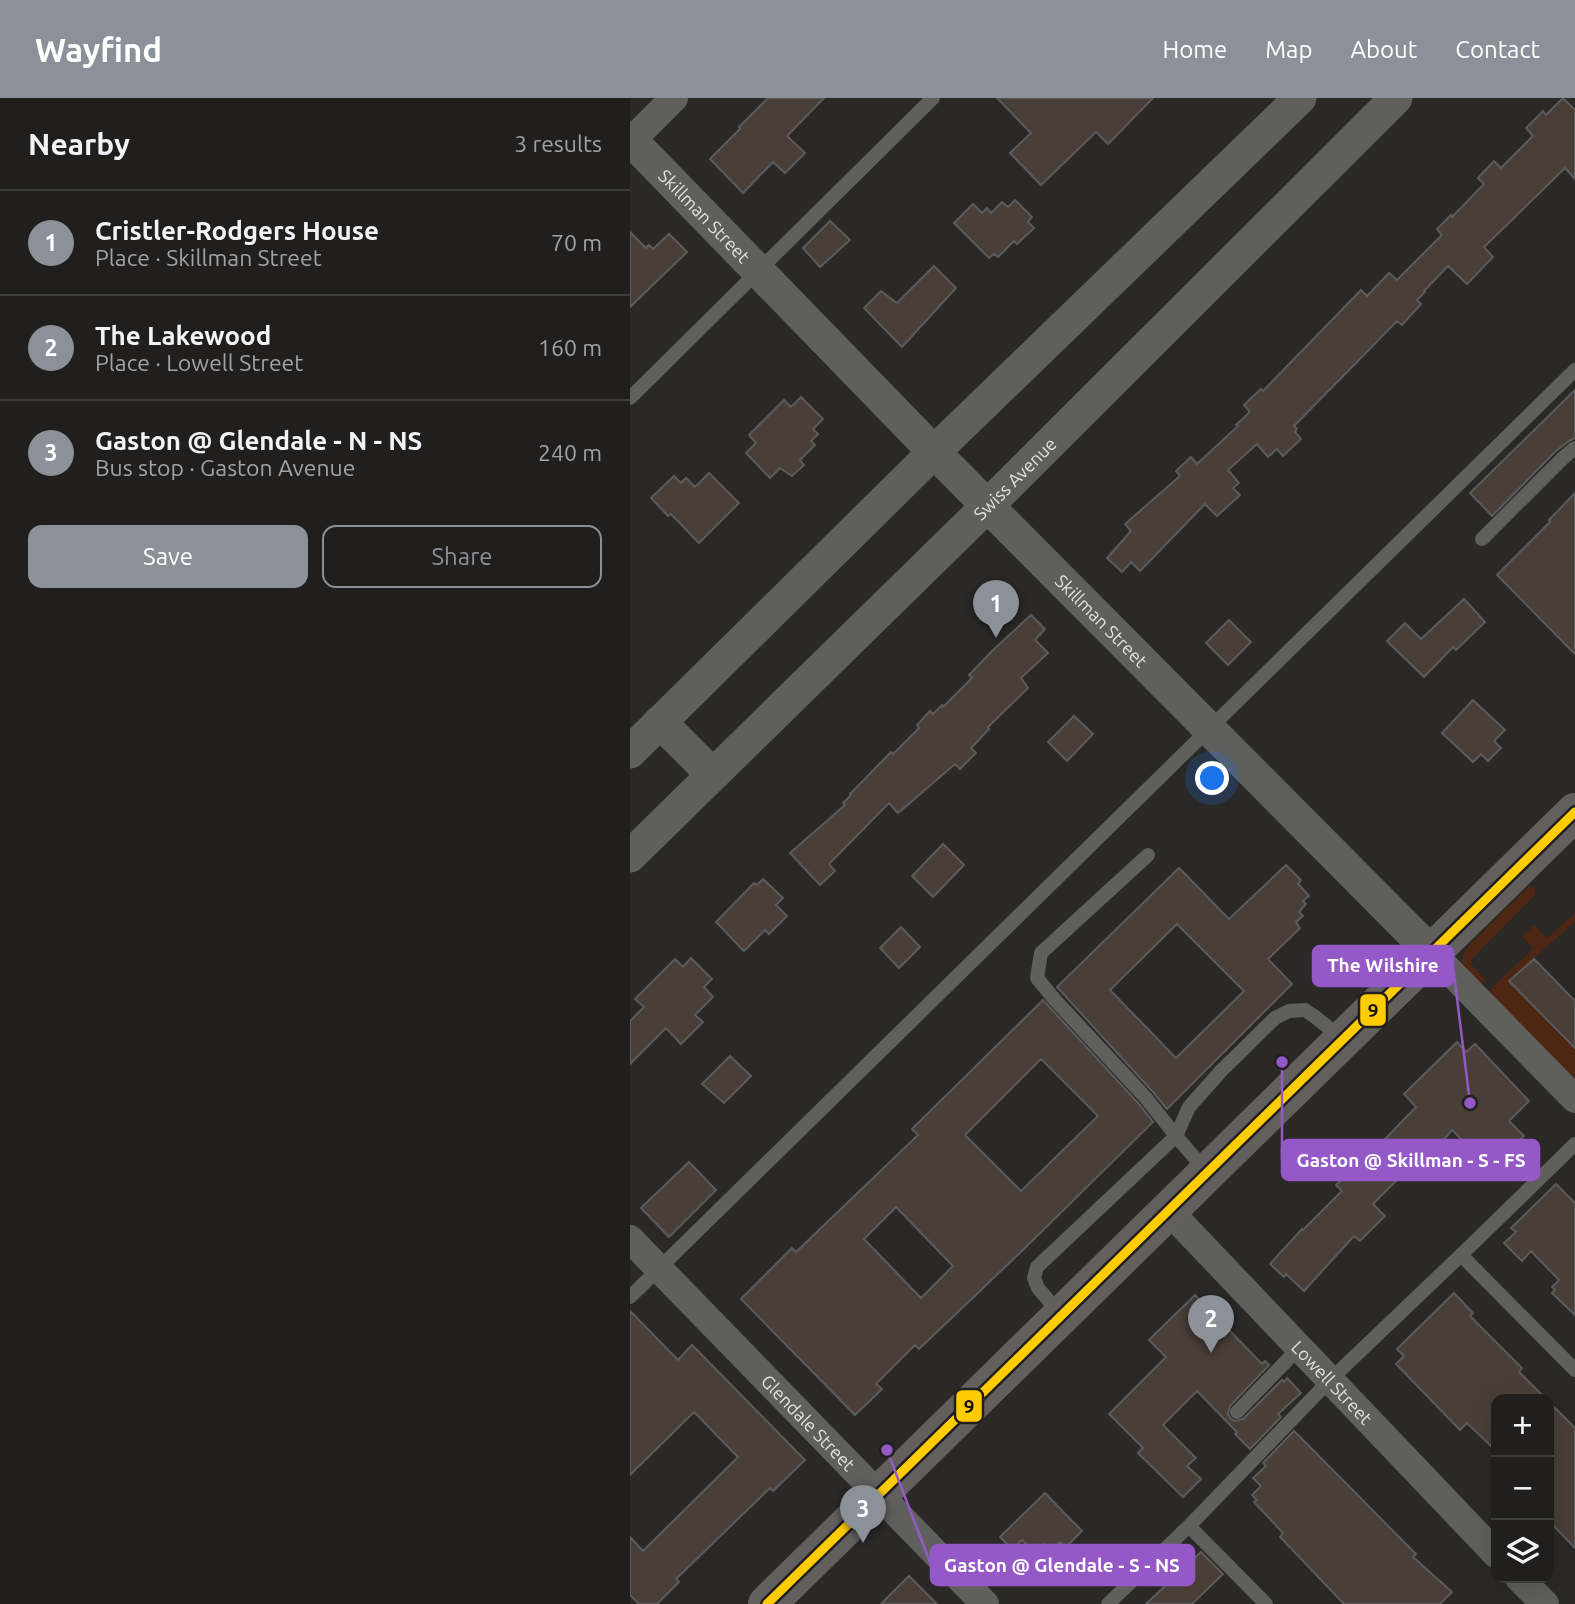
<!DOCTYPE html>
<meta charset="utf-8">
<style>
body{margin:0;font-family:Ubuntu,sans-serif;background:#2d2c2b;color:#f1f3f6}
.controls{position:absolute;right:21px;bottom:21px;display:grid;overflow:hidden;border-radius:14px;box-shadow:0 7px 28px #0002}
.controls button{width:63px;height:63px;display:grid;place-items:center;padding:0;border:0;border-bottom:2px solid #3d3d3c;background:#201f1e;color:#f1f3f6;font:35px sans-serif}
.you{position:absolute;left:583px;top:681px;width:24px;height:24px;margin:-18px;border:5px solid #fff;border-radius:50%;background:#1a73e8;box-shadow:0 0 0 10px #1a73e833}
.badge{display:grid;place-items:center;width:46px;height:46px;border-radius:50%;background:#8c9099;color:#fff;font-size:23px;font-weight:700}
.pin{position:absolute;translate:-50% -58px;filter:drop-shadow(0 2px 4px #0008)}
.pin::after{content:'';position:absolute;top:37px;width:24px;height:21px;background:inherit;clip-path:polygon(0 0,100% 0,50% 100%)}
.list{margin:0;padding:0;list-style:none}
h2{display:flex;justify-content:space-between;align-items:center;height:91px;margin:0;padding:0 28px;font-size:30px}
h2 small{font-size:23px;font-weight:400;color:#a2a2a4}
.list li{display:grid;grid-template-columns:46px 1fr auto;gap:21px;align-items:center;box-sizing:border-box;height:105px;padding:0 28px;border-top:2px solid #3d3d3c}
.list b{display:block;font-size:26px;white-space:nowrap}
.list p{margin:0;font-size:23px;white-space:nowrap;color:#a2a2a4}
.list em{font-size:23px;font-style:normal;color:#a2a2a4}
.actions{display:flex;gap:14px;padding:21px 28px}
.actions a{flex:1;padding:16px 0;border:2px solid #8c9099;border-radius:14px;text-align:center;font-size:24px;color:#8c9099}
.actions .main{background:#8c9099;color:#fff}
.icon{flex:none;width:38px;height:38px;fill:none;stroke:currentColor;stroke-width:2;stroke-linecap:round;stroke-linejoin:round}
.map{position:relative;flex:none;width:945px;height:1506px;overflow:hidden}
header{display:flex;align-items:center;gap:42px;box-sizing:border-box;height:98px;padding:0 35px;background:#8c9099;color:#fff}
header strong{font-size:33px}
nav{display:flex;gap:38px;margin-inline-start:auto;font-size:24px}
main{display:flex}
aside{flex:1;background:#201f1e}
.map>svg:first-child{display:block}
.green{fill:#4d2614}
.building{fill:#493e38;stroke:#5c5b5b;stroke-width:2;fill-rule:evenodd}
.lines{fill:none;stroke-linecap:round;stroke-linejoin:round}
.service{stroke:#5f5f5e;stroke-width:14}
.minor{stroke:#5f5f5e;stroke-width:28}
.tertiary{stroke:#5f5f5e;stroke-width:33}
.secondary{stroke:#61605f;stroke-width:38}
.bus-1-casing{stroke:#221f1e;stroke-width:14}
.bus-1{stroke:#fc0;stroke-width:9}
.labels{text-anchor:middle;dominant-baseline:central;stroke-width:7;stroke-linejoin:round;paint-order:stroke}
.street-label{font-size:18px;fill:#e2e0df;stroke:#221f1e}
.leader{fill:none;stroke:#9559c7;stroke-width:2.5}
.callout-dot{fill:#9559c7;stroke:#221f1e;stroke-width:2.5}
.callout{fill:#9559c7;stroke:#9559c7;stroke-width:2.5}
.callout-label{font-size:19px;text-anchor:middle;font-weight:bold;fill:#fff}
.line-badge{stroke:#221f1e;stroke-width:2.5}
.pale-badge-label{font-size:19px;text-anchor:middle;font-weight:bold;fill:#111}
</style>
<header>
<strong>Wayfind</strong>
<nav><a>Home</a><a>Map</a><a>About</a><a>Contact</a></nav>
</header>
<main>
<aside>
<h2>Nearby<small>3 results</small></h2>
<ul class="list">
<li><span class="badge">1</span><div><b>Cristler-Rodgers House</b><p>Place · Skillman Street</p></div><em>70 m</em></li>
<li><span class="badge">2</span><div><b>The Lakewood</b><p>Place · Lowell Street</p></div><em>160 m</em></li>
<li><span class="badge">3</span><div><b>Gaston @ Glendale - N - NS</b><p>Bus stop · Gaston Avenue</p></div><em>240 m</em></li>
</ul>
<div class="actions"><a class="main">Save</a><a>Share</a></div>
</aside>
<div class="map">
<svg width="945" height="1506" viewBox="0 0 945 1506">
<rect width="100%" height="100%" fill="#2a2928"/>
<path class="green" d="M899 788 904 789 906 796 841 862V866L856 882 849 889 832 867 833 857 838 848Z
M945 815V824L879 883 945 951V987L855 896 903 851 892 838 904 827 917 840Z"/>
<path class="building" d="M138 0H194L157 38 175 55 155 75 143 64 113 95 80 61 110 31 109 29Z
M367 0H523L478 46 466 34 411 87 380 55 401 35Z
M933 0 945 12V81L935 70 888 116 854 149 863 159 837 186 818 168 794 193 795 194 787 202 791 206 772 227 767 223 664 328 667 331 665 334 671 341 653 358 647 351 638 359 627 346 598 372 609 385 603 390 610 397 587 418 575 406 510 473 501 464 492 474 477 460 501 433 495 426 550 378 546 373 561 359 567 366 608 328 606 327 620 314 614 307 631 291 633 293 731 192 737 198 759 175 767 182 812 137 807 131 821 117 822 119 854 86 848 80 864 63 871 70 903 38 896 30 913 13 916 17Z
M385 102 402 119 398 124 404 130 387 146 384 143 368 159 364 156 359 160 324 125 343 106 352 115 357 110 361 115 372 104 378 109Z
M200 123 220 142 190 169 173 150Z
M0 134 16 150 19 147 23 151 39 136 57 154 0 209Z
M304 168 326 190 272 249 234 210 251 193 267 205Z
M945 292V340L939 343 926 353 862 418 840 395Z
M171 299 193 321 183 331 188 336 181 343 185 347 170 362 174 367 162 378 150 370 140 380 116 355 126 345 119 337 154 302 161 309Z
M79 375 109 405 69 445 41 416 38 418 21 400 44 378 51 385 56 380 65 389Z
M945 395V556L867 477 920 424 919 422Z
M834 501 855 524 826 552 823 549 794 579 757 543 775 525 791 541Z
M401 517 415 531 405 542 418 555 391 580 398 590 358 629 359 631 341 650 346 655 330 671 325 666 268 715 259 705 199 766 205 773 190 787 160 755 215 707 213 705 221 697 220 696 261 654 263 656 289 630 287 627 300 613 303 616 312 607 313 609 342 580 339 577 362 553Z
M599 522 621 544 598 567 576 545Z
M843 602 875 632 864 643 871 650 858 663 851 656 843 664 812 635Z
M444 618 463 636 437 663 418 644Z
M313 746 334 767 303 799 282 778Z
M656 767 671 782 668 786 679 798 673 803 676 806 669 814 673 818 666 824 670 830 638 861 662 886 537 1011 523 994 427 889 549 770 599 821ZM547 826 614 893 546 960 480 892Z
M133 781 153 800 146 807 157 818 139 836 135 832 114 853 86 824 124 785 127 787Z
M271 829 290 849 269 870 250 850Z
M61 860 82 881 74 889 83 899 65 917 73 924 51 946 36 930 0 966V923L14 909 5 901 45 861 53 869Z
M904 861 945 903V950L879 883Z
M413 902 509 1006 523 1024 396 1149 289 1251 285 1247 246 1286 252 1291 225 1317 111 1201 162 1150 166 1154 288 1037 282 1031ZM411 961 468 1018 391 1093 335 1037ZM266 1109 323 1168 291 1200 234 1141Z
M827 944 836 954 845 946 899 1003 879 1023 894 1038 860 1070 822 1032 779 1082 773 1076 743 1106 755 1118 730 1143 724 1138 674 1193 656 1176 654 1179 640 1166 672 1131 673 1132 712 1093 706 1087 727 1067 729 1068 786 1009 774 996Z
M100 958 121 978 94 1005 72 986Z
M59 1064 86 1092 39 1139 11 1110Z
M926 1086 945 1105V1217L922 1195 925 1192 922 1189 929 1182 901 1153 892 1163 874 1145 886 1134 881 1130Z
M824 1195 843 1215 840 1218 892 1270 889 1274 916 1301H866V1353L837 1325 830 1332 766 1266 774 1258 767 1251Z
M565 1197 632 1266 635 1263 639 1267 600 1308 598 1316 601 1321 605 1323 613 1321 652 1282 654 1284 657 1280 671 1295 648 1316 651 1319 620 1351 605 1336 607 1334 567 1293 533 1327 566 1360 557 1368 571 1381 553 1399 508 1355 513 1350 479 1316 536 1259 519 1242Z
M0 1213 48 1262 62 1247 175 1362 143 1393 140 1390 46 1481 49 1484 27 1506H9L0 1497V1439L13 1453 108 1359 64 1314 0 1377Z
M919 1304 945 1330V1450L919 1423Z
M664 1333 786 1456 783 1459 822 1494 810 1506H714L650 1439 653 1435 624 1404 627 1402 622 1397 631 1388 623 1380 636 1368 633 1365Z
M415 1395 452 1433 436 1449 430 1444 420 1454 414 1446 405 1455 392 1442 382 1451 370 1439Z
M571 1454 593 1476 562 1506H516Z
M279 1478 307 1506H251Z"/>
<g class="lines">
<path class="service" d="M0 300 303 0
M852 441 933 360 945 350
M576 1073 546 1038 559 1009 591 973 645 920 659 913 675 912 684 918 713 941
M831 1157 945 1272
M0 1199 945 272
M430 1216 408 1190 404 1180 407 1169 546 1038 516 1000 425 902 407 880 411 855 518 757
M607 1314 669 1250
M559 1428 636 1506
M478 1506 559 1428 700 1282 831 1157 945 1046"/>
<g class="minor">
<path d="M0 44 44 0"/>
<path d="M801 854 945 1001"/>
<path id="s1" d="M538 1112 866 1456"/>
<path id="s2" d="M0 1141 355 1506"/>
<path d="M889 1480 915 1506"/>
</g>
<g class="tertiary">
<path id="s3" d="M0 41 304 354 801 854"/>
<path d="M30 624 82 676"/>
<path d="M0 654 304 354 670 0"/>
<path id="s4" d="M0 758 340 425 766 0"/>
</g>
<path class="secondary" d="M137 1506 945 714"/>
<g class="bus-1-casing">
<path id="bus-1" d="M137 1506 945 714"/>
</g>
<use href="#bus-1" class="bus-1"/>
</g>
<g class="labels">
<g class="street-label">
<text stroke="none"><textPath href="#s3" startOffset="107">Skillman Street</textPath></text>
<text stroke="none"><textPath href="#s4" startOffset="539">Swiss Avenue</textPath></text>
<text stroke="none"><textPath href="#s3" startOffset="674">Skillman Street</textPath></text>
<text stroke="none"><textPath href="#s1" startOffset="238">Lowell Street</textPath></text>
<text stroke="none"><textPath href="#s2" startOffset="256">Glendale Street</textPath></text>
</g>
</g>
<path class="leader" d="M840 1005L823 868M652 964L652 1062M257 1352L301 1467"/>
<g class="callout-dot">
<circle cx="840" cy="1005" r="7"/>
<circle cx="652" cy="964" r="7"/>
<circle cx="257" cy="1352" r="7"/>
</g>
<g class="callout">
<rect x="683" y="848" width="140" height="40" rx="7"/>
<rect x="652" y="1042" width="257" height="40" rx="7"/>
<rect x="301" y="1447" width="263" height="40" rx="7"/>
</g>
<g class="callout-label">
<text x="753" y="874">The Wilshire</text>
<text x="781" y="1069">Gaston @ Skillman - S - FS</text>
<text x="432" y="1474">Gaston @ Glendale - S - NS</text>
</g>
<g class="line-badge">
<rect x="729" y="895" width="28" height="34" rx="7" fill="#fc0"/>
<rect x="325" y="1291" width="28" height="34" rx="7" fill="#fc0"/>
</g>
<g class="pale-badge-label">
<text x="743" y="919">9</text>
<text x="339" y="1315">9</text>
</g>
</svg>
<div class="controls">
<button>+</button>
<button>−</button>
<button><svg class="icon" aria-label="layers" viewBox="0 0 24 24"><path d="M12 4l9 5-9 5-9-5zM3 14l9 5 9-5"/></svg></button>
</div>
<div class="you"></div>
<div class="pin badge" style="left:366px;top:540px">1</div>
<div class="pin badge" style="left:581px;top:1255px">2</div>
<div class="pin badge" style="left:233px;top:1445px">3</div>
</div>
</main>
